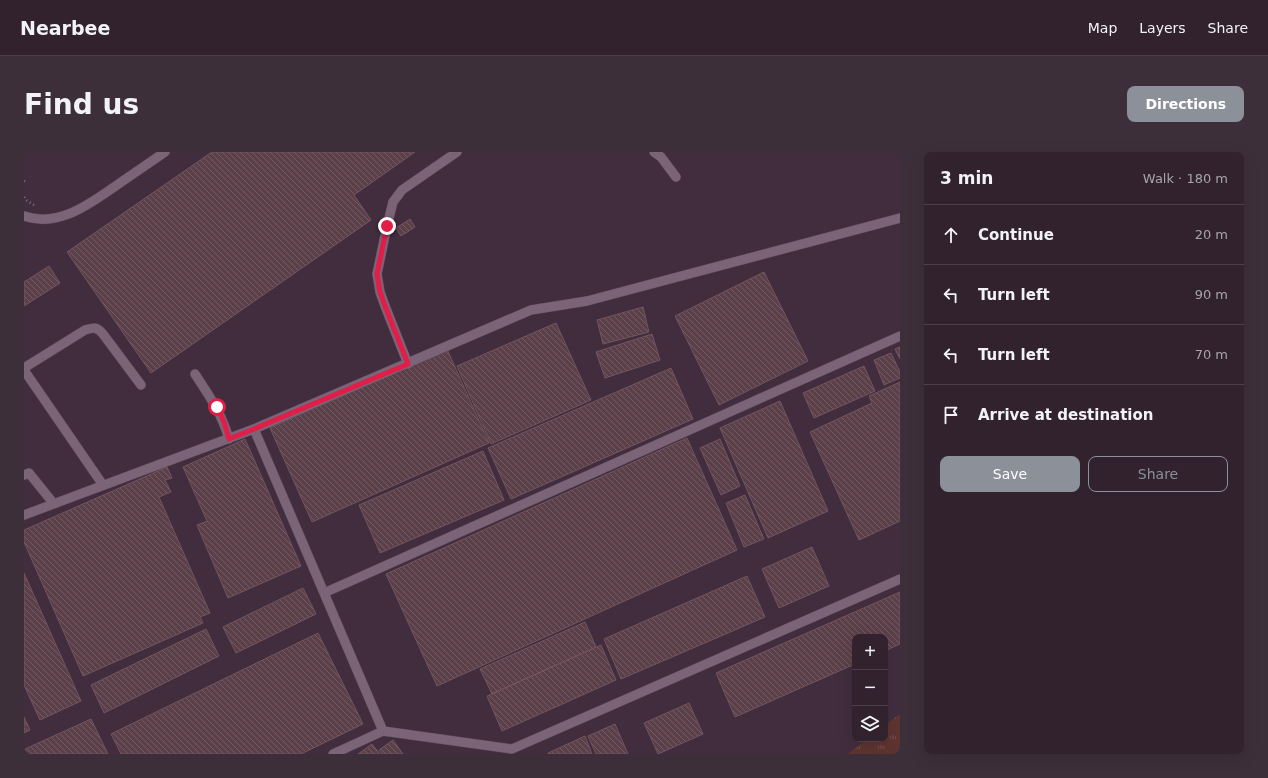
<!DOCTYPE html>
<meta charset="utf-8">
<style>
body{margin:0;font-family:"DejaVu Sans",sans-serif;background:#3d2f3a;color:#f1f3f6}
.controls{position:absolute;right:12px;bottom:12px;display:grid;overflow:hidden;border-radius:8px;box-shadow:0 4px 16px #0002}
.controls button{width:36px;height:36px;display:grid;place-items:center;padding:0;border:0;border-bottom:1px solid #4c3f4a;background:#31222e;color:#f1f3f6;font:20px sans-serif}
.stop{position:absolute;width:12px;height:12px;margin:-9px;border:3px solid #e11d48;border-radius:50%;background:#fff}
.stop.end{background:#e11d48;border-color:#fff;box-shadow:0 1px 4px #0008}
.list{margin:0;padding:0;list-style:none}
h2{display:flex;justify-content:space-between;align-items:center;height:52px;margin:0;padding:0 16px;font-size:17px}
h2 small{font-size:13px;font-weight:400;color:#a8a4aa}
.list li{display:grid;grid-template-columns:26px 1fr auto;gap:12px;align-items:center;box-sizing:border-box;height:60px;padding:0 16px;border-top:1px solid #4c3f4a}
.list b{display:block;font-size:15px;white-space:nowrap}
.list em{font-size:13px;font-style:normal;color:#a8a4aa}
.actions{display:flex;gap:8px;padding:12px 16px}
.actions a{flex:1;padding:9px 0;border:1px solid #8c9099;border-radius:8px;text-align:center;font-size:14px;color:#8c9099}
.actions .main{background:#8c9099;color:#fff}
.icon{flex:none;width:22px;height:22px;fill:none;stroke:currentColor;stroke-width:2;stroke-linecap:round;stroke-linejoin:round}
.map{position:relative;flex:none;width:876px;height:602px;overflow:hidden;border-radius:8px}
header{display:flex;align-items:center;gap:24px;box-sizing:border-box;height:56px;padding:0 20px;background:#31222e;border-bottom:1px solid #4c3f4a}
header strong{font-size:19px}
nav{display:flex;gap:22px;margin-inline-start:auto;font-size:14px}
.intro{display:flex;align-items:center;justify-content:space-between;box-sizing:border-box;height:96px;padding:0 24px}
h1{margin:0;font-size:28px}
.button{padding:10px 18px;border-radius:8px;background:#8c9099;color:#fff;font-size:14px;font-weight:700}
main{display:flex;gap:24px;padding:0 24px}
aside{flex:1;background:#31222e;border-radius:8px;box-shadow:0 4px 16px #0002}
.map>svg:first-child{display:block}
.grass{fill:url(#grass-tufts)}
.building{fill:url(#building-back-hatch);stroke:#72555e}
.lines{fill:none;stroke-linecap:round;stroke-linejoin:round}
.lane-casing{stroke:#5d4c5b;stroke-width:10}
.path{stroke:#857482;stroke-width:2.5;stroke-dasharray:1 3;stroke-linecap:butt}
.lane{stroke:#7b6478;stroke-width:9}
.route{stroke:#e11d48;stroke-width:5}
</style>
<header>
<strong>Nearbee</strong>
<nav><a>Map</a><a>Layers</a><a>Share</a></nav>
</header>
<div class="intro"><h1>Find us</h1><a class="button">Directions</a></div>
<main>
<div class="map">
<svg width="876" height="602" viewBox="0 0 876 602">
<defs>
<pattern id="grass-tufts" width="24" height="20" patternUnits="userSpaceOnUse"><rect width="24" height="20" fill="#5e3430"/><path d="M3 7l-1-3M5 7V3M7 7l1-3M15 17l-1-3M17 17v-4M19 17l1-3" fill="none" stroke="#75514e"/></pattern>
<pattern id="building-back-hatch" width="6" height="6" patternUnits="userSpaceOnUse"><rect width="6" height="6" fill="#5c4049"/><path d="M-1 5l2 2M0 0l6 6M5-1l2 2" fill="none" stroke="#735b63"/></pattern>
</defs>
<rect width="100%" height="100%" fill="#412d3e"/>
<path class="grass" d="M876 562V602H824L843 587H861V573Z"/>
<path class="building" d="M188 0H391L330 43 347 68 127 221 43 100Z
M386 67 391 75 377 84 372 76Z
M25 114 36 131 0 154V130Z
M740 120 784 209 695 253 651 164Z
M619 155 625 180 579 192 573 168Z
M532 171 567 248 467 292 433 214Z
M628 182 636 208 581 226 572 200Z
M876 195V207L871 197Z
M423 197 465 291 288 370 246 276Z
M867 201 876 220V226L860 233 850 208Z
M840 214 851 239 790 266 779 241Z
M647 216 669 267 487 347 464 296Z
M876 230V369L835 388 786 280 848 251 845 244Z
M756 249 804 359 744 386 696 276Z
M663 286 713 398 413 534 362 422Z
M221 287 277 414 204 446 173 373 183 369 159 315Z
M696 287 716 334 697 343 676 296Z
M459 299 480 348 356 401 335 353Z
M143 315 148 326 141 328 147 340 135 345 186 461 176 465 179 471 59 524 0 390V378Z
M721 343 740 387 720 395 702 351Z
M788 395 805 434 755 456 738 417Z
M0 421 57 549 16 568 0 533Z
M723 424 741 465 597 527 580 487Z
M279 436 292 462 212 501 199 475Z
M876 440V492L861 499V485H831V512L711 565 692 521Z
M561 470 572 495 468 542 456 517Z
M182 477 195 504 80 561 67 533Z
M294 481 339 572 277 602H97L87 582Z
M577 493 592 528 478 579 463 544Z
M665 551 679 582 634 602 620 571Z
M0 565 6 578 0 581Z
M67 567 84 602H3L1 597Z
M591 572 604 602H572L564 584Z
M561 584 568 602H524V601Z
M369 588 379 602H358L355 598Z
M348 592 356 602H334Z"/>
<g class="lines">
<g class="lane-casing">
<path id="lane" d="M630 0 637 5 652 25
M0 64C34 76 66 52 93 33 109 22 125 11 141 0
M384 212 361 154 356 140 353 122 363 74 369 50 378 38 433 0
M0 216 61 178C70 175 73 175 79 182L117 233
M0 218 79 333
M171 222C186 245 197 260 205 287
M230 277 359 579
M0 323 5 321 30 352
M0 363 230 277 507 158 563 149 876 66
M300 441 876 184
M309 602 359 579 488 597 876 427"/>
</g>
<path class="path" d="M0 29 1 30 0 32
M0 45 2 48 10 53"/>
<use href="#lane" class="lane"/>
</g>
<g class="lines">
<path class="route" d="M193 255 200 270 205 287 230 277 384 212 361 154 356 140 353 122 363 74"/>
</g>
</svg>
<div class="controls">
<button>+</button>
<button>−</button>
<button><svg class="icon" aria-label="layers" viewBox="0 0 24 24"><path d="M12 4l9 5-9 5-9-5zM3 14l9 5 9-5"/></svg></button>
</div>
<div class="stop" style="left:193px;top:255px"></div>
<div class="stop end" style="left:363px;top:74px"></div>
</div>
<aside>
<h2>3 min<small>Walk · 180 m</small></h2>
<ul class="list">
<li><svg class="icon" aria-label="ahead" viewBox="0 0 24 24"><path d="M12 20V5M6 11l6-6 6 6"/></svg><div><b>Continue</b></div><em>20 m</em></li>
<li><svg class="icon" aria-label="left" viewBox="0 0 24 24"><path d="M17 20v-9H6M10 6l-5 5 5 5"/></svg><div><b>Turn left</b></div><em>90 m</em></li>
<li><svg class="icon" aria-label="left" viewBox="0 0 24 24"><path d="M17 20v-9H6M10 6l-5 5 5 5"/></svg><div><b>Turn left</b></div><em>70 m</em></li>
<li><svg class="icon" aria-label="arrive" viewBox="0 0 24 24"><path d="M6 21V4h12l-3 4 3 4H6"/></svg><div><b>Arrive at destination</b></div></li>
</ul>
<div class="actions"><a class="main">Save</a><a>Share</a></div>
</aside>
</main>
